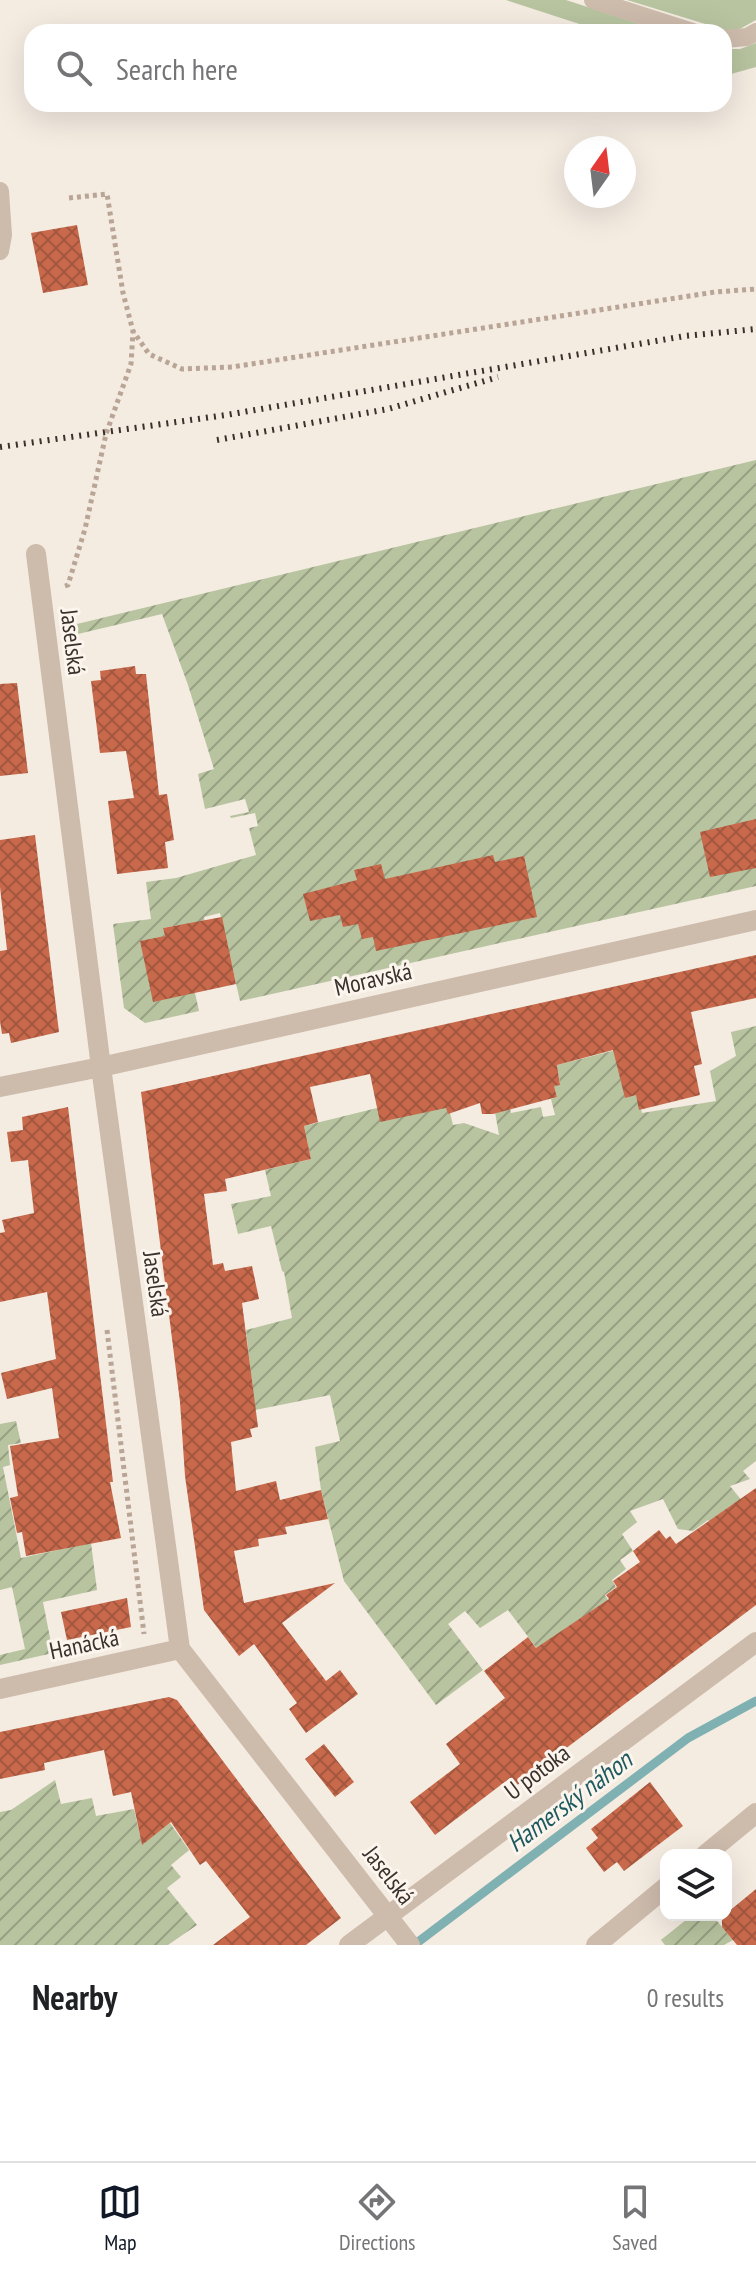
<!DOCTYPE html>
<meta charset="utf-8">
<style>
body{margin:0;font-family:"PT Sans Narrow",sans-serif;background:#f6f6f6;color:#202124}
.controls{position:absolute;right:24px;bottom:24px;display:grid;overflow:hidden;border-radius:16px;box-shadow:0 8px 32px #0002}
.controls button{width:72px;height:72px;display:grid;place-items:center;padding:0;border:0;border-bottom:2px solid #e0e0e0;background:#fff;color:#202124;font:40px sans-serif}
.compass{position:absolute;left:564px;top:136px;width:72px;height:72px;border-radius:50%;background:#fff;box-shadow:0 8px 32px #0002;rotate:14deg}
.list{margin:0;padding:0;list-style:none}
h2{display:flex;justify-content:space-between;align-items:center;height:104px;margin:0;padding:0 32px;font-size:34px}
h2 small{font-size:26px;font-weight:400;color:#757577}
.icon{flex:none;width:44px;height:44px;fill:none;stroke:currentColor;stroke-width:2;stroke-linecap:round;stroke-linejoin:round}
.map{position:relative;flex:none;width:756px;height:1945px;overflow:hidden}
.search{position:absolute;background:#fff;box-shadow:0 8px 32px #0002;left:24px;right:24px;top:24px;height:88px;display:flex;align-items:center;gap:20px;box-sizing:border-box;padding:0 28px;border-radius:24px;color:#757577;font-size:30px}
.sheet{height:216px;background:#fff}
nav{display:flex;justify-content:space-around;align-items:center;box-sizing:border-box;height:112px;border-top:2px solid #e0e0e0;background:#fff;font-size:22px;color:#757577}
nav a{display:grid;justify-items:center;gap:4px}
nav .on{color:#111827}
.map>svg:first-child{display:block}
.grass{fill:#b8c4a0}
.garden{fill:url(#garden-furrows)}
.lines{fill:none;stroke-linecap:round;stroke-linejoin:round}
.stream{stroke:#7fb0b2;stroke-width:9}
.building{fill:url(#building-cross-hatch)}
.path{stroke:#b9a596;stroke-width:5;stroke-dasharray:4 4;stroke-linecap:butt}
.service{stroke:#cdbbac;stroke-width:18}
.minor{stroke:#cdbbac;stroke-width:20}
.tertiary{stroke:#cdbbac;stroke-width:20}
.rail{stroke:#3b302b;stroke-width:6;stroke-dasharray:2 6;stroke-linecap:butt}
.labels{text-anchor:middle;dominant-baseline:central;stroke-width:6;stroke-linejoin:round;paint-order:stroke}
.street-label{font-size:24px;fill:#3b302b;stroke:#fbf5ee}
.water-label{font-size:26px;font-style:italic;fill:#1f5a5e;stroke:#fbf5ee}
</style>
<div class="map">
<svg width="756" height="1945" viewBox="0 0 756 1945">
<defs>
<pattern id="garden-furrows" width="10" height="10" patternUnits="userSpaceOnUse" patternTransform="scale(2)"><rect width="10" height="10" fill="#b8c4a0"/><path d="M-1 1l2-2M0 10L10 0M9 11l2-2" fill="none" stroke="#97a083"/></pattern>
<pattern id="building-cross-hatch" width="8" height="8" patternUnits="userSpaceOnUse" patternTransform="scale(2)"><rect width="8" height="8" fill="#c8694b"/><path d="M0 0l8 8M0 8l8-8" fill="none" stroke="#a4573f"/></pattern>
</defs>
<rect width="100%" height="100%" fill="#f4ebe1"/>
<path class="grass" d="M506 0H566L664 32H604Z
M627 0H756V20L738 30H725Z
M756 43V67L731 74 724 71V49H740Z"/>
<path class="garden" d="M756 460V886L240 1001 220 913 204 917 206 928 181 933 179 925 163 928 165 936 195 993 199 1011 145 1023 124 1008 113 924 151 919 146 882 176 878 256 855 249 828 258 826 255 813 231 818 230 816 249 812 245 799 205 809 198 774 214 769 188 685 162 614 78 634 77 624Z
M756 1026V1461L743 1471 750 1479 730 1486 752 1513 715 1529 708 1520 693 1531 678 1529 663 1499 630 1511 637 1522 622 1534 633 1551 620 1560 626 1569 612 1580 616 1587 605 1595 608 1600 538 1650 508 1610 480 1628 465 1611 448 1624 483 1670 436 1705 344 1581 321 1490 315 1447 340 1441 330 1395 255 1410 246 1330 292 1318 284 1272 282 1271 271 1226 238 1234 231 1204 271 1196 265 1170 311 1159 304 1126 377 1108 443 1084 453 1125 464 1123 499 1135 495 1112 510 1108 511 1113 541 1107 543 1117 555 1115 551 1099 557 1097 554 1086 560 1084 557 1065 616 1050 637 1093 642 1113 716 1101 710 1071 736 1056 731 1032Z
M16 1421 21 1443 8 1445 10 1465 3 1467 21 1558 91 1543 97 1590 43 1602 53 1653 0 1665V1655L25 1649 12 1587 0 1590V1424Z
M55 1780 61 1804 92 1798 96 1816 134 1809 142 1844 170 1823 189 1850 171 1865 181 1877 167 1888 197 1925 168 1945H0V1812L11 1810Z
M692 1915H712L733 1940 724 1945H665L661 1940Z"/>
<g class="lines">
<path class="stream" d="M414 1945 688 1738 756 1701"/>
</g>
<path class="building" d="M77 225 88 285 43 293 31 233Z
M135 666 136 674H146L159 795 167 794 174 840 165 842 168 868 117 874 108 801 134 798 126 751 100 753 91 681 101 680 100 671Z
M17 683 28 773 0 776V684Z
M756 819V868L710 877 700 832Z
M35 835 59 1032 11 1043 9 1033 2 1034 0 1021V951L7 950 0 887V840Z
M493 855 495 862 524 856 537 917 376 951 373 937 362 939 358 924 343 927 340 915 310 921 303 894 357 880 354 870 381 864 385 879Z
M222 917 236 984 153 1002 140 941 165 936 163 928Z
M756 955V998L691 1012 702 1064 694 1066 700 1095 639 1110 636 1095 625 1098 613 1050 557 1065 560 1085 554 1086 557 1097 493 1114H482L480 1103 448 1114 446 1108 380 1122 370 1074 310 1087 318 1122 304 1126 311 1159 225 1179 227 1191 204 1194 213 1265 223 1263 225 1271 252 1266 259 1299 242 1303 258 1427 250 1429 252 1437 231 1442 236 1491 276 1481 280 1500 321 1490 328 1519 285 1527 287 1534 258 1539 259 1546 234 1551 244 1603 335 1583 282 1623 326 1681 340 1670 358 1694 306 1733 289 1709 297 1703 254 1644 239 1656 204 1610 185 1476 180 1402 141 1092Z
M68 1107 113 1482H110L121 1538 26 1556 22 1532 17 1533 10 1498 18 1496 10 1446 59 1438 52 1388 7 1399 1 1373 56 1359 47 1292 0 1302V1233L5 1232 2 1220 34 1213 28 1160 11 1162 7 1132 23 1130 22 1117Z
M756 1488V1605L516 1786 510 1778 435 1835 410 1802 460 1764 446 1744 505 1698 484 1671 528 1637 536 1648 609 1599 606 1595 617 1587 613 1581 640 1562 633 1551 659 1530 666 1539 670 1536 676 1544Z
M127 1598 131 1627 67 1640 61 1612Z
M169 1697 177 1700 341 1918 306 1945H213L250 1917 206 1861 200 1865 171 1822 142 1845 131 1792 113 1796 104 1750 44 1763 45 1770 0 1779V1732Z
M324 1744 354 1782 335 1797 305 1759Z
M650 1782 683 1826 624 1871 617 1862 604 1872 586 1848 598 1838 591 1829Z
M756 1889V1945H737L722 1927V1917Z"/>
<g class="lines">
<path class="path" d="M69 198 107 194 123 293 133 331 149 354 182 369 232 367 715 292 756 289
M65 586 68 585 85 529 106 434 131 364 133 332
M107 1330 144 1634"/>
<path class="service" d="M593 0 693 32
M724 39 747 37 756 32
M0 191 3 235 0 251"/>
<path class="minor" d="M36 554 101 1067 180 1649 410 1945
M0 1087 101 1067 756 920
M0 1689 180 1649
M349 1945 756 1642"/>
<path class="tertiary" d="M705 1855 756 1813
M596 1945 666 1887"/>
<path class="rail" d="M217 440 388 409 498 377
M0 447 226 415 685 336 756 329"/>
</g>
<g class="labels">
<g class="street-label">
<text transform="translate(73 642) rotate(83)">Jaselská</text>
<text transform="translate(373 979) rotate(-13)">Moravská</text>
<text transform="translate(156 1284) rotate(82)">Jaselská</text>
<text transform="translate(84 1644) rotate(-12)">Hanácká</text>
<text transform="translate(537 1772) rotate(-37)">U potoka</text>
<text transform="translate(389 1875) rotate(52)">Jaselská</text>
</g>
<g class="water-label">
<text transform="translate(569 1801) rotate(-37)">Hamerský náhon</text>
</g>
</g>
</svg>
<div class="controls">
<button><svg class="icon" aria-label="layers" viewBox="0 0 24 24"><path d="M12 4l9 5-9 5-9-5zM3 14l9 5 9-5"/></svg></button>
</div>
<svg class="compass" viewBox="-18 -18 36 36"><path d="M0-13l5 13h-10z" fill="#e53935"/><path d="M0 13l5-13h-10z" fill="#757577"/></svg>
<div class="search"><svg class="icon" aria-label="search" viewBox="0 0 24 24"><circle cx="10" cy="10" r="6"/><path d="M15 15l6 6"/></svg>Search here</div>
</div>
<section class="sheet">
<h2>Nearby<small>0 results</small></h2>
<ul class="list">
</ul>
</section>
<nav>
<a class="on"><svg class="icon" aria-label="map" viewBox="0 0 24 24"><path d="M3 6l6-2 6 2 6-2v14l-6 2-6-2-6 2zM9 4v14M15 6v14"/></svg>Map</a>
<a><svg class="icon" aria-label="directions" viewBox="0 0 24 24"><path d="M12 3l9 9-9 9-9-9zM9 14v-3h6M13 9l2 2-2 2"/></svg>Directions</a>
<a><svg class="icon" aria-label="saved" viewBox="0 0 24 24"><path d="M7 4h10v16l-5-4-5 4z"/></svg>Saved</a>
</nav>
